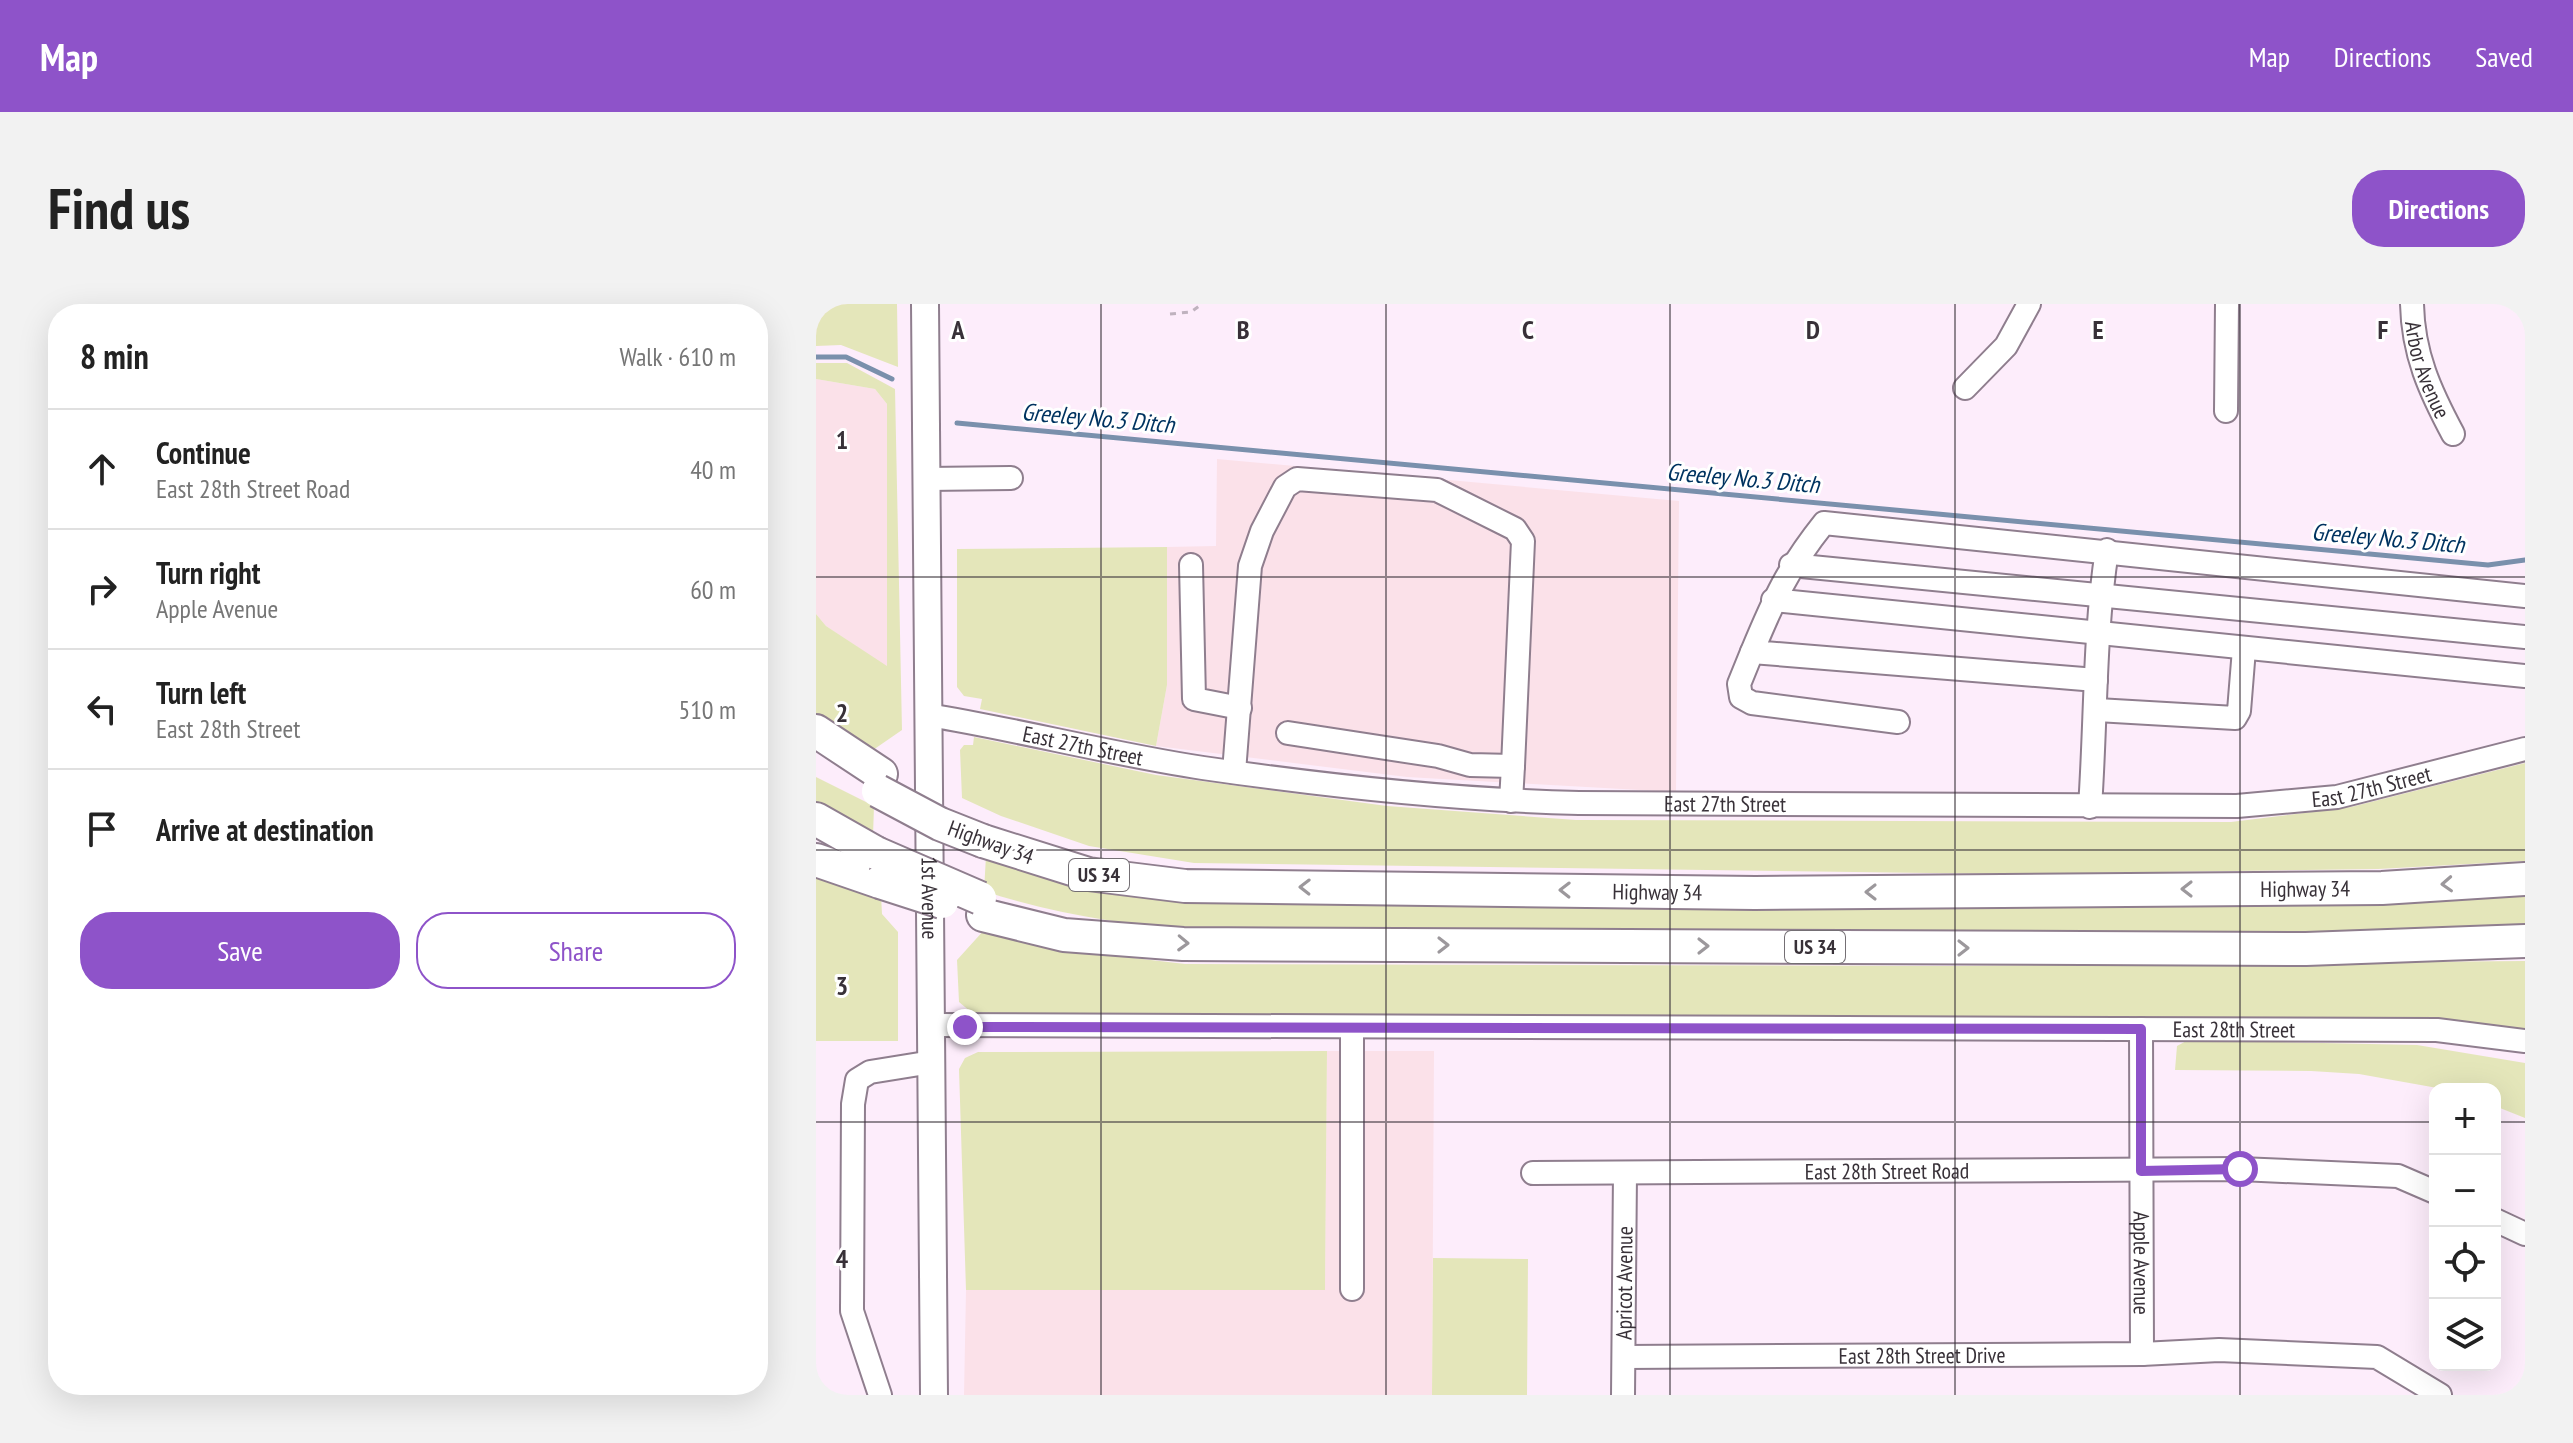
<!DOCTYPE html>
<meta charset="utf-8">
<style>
body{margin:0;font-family:"PT Sans Narrow",sans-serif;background:#f2f2f2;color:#222}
.controls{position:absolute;right:24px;bottom:24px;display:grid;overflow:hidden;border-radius:16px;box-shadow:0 8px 32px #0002}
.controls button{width:72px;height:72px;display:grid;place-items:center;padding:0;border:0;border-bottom:2px solid #e0e0e0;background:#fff;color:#222;font:40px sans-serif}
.stop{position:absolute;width:24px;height:24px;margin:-18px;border:6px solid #8e53c9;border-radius:50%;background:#fff}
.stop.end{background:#8e53c9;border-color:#fff;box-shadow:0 2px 8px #0008}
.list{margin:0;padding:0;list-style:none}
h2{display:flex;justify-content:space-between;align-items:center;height:104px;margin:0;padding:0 32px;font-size:34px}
h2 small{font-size:26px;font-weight:400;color:#767676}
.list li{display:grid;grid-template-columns:52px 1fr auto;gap:24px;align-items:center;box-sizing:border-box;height:120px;padding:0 32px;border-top:2px solid #e0e0e0}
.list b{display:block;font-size:30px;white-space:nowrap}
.list p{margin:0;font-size:26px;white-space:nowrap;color:#767676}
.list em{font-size:26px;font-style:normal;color:#767676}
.actions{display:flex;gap:16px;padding:24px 32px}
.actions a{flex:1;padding:18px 0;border:2px solid #8e53c9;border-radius:32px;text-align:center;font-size:28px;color:#8e53c9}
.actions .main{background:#8e53c9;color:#fff}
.icon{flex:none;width:44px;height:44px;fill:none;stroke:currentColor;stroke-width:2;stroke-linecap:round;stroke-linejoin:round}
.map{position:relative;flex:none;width:1709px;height:1091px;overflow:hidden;border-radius:32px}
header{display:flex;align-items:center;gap:48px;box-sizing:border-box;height:112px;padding:0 40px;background:#8e53c9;color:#fff}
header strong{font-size:38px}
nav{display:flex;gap:44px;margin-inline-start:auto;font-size:28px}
.intro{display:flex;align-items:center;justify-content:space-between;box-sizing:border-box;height:192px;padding:0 48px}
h1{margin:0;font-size:56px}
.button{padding:20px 36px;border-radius:32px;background:#8e53c9;color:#fff;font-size:28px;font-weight:700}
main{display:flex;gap:48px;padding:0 48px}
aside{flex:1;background:#fff;border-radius:32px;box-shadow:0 8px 32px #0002}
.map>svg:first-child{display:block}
.industrial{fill:#fbe1e9}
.green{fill:#e4e6ba}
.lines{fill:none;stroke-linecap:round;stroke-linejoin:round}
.stream{stroke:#7a90ac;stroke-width:5}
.minor-casing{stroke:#8f7e8e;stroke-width:26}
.major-casing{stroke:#8f7e8e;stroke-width:30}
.highway-casing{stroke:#8f7e8e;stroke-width:36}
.path{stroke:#bfb2be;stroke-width:3;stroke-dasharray:6 6;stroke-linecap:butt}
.minor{stroke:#fff;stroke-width:22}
.major{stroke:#fff;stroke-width:26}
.highway{stroke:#fff;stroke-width:32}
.highway-bridge-casing{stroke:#8f7e8e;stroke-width:36;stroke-linecap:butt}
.highway-bridge{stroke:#fff;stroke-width:32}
.oneway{stroke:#9c989c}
.route{stroke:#8e53c9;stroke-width:10}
.grid{fill:none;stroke:#383138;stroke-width:2;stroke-opacity:0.55}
.labels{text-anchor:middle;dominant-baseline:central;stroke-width:6;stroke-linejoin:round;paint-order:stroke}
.shield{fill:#fff;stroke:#746f74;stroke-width:2}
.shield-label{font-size:20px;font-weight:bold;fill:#383138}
.street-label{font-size:22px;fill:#383138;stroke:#fff}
.water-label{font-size:24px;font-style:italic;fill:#003360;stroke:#fff}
.grid-label{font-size:26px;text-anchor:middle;font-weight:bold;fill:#383138;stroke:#fff;stroke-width:6;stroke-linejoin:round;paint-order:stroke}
</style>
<header>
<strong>Map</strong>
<nav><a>Map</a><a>Directions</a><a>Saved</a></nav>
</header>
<div class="intro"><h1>Find us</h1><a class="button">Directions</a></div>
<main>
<aside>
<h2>8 min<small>Walk · 610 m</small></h2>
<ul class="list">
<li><svg class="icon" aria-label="ahead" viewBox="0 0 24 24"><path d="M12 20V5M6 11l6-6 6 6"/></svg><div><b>Continue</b><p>East 28th Street Road</p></div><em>40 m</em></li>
<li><svg class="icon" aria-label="right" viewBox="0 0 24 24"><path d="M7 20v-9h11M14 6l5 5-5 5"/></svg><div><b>Turn right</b><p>Apple Avenue</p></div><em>60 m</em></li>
<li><svg class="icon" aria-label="left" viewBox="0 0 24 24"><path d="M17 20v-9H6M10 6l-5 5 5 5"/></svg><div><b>Turn left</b><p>East 28th Street</p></div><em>510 m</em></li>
<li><svg class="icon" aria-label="arrive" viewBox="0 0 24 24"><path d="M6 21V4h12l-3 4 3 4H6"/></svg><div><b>Arrive at destination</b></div></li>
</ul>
<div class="actions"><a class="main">Save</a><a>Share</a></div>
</aside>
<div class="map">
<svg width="1709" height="1091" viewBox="0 0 1709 1091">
<rect width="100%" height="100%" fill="#fdedfb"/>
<path class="industrial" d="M0 75 59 85 71 100V363L10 322 0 310Z
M401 155 863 197 860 488 591 473 340 442 351 381V243L400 242Z
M511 747H618L616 1091H148L150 986H509Z"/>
<path class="green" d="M0 0H81L82 63 25 41 0 42Z
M0 59H31L79 85 86 426 57 446 0 410V310L10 322 71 362V100L59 85 0 75Z
M351 243V381L340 442 164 405 166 395 148 392 141 383V245Z
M158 433 340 471 571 502 760 516 1415 518 1535 503 1709 459V557L1562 565 1191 570 378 559 273 542 185 512 146 494 144 446 148 441H157Z
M0 473 58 502 57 532 0 500Z
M170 552 217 569 1709 588V622L1487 633 388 630C313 620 240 611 168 587Z
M0 571 65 591 66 610 82 628V737H0Z
M169 625 249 646 369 660 1132 662 1709 657V729L1639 717 238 713 155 708 143 698 141 656Z
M1372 736 1601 741 1709 759V814L1679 802V785H1627L1543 770 1495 767 1359 766 1361 742Z
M511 747 509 986H150L143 765 149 754 162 748Z
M617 954 712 955 711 1091H616Z"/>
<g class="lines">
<path class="stream" d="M0 53H30L76 75
M141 119 1672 261 1709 256"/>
<g class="minor-casing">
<g id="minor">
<path id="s1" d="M1596 0C1597 50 1614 87 1637 130"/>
<path d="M1149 84 1190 42 1213 0"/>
<path d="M1410 107 1411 0"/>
<path d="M111 175 195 174"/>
<path d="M375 261 378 395 424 404"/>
<path d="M975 261 1709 333"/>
<path d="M957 296 1709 372"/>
<path d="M936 348 923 380 925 393 936 399 1082 418"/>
<path d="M1280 376 936 348C958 295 972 264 1008 219L1709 292"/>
<path d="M1281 406 1419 414 1423 407 1428 345"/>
<path id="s2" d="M112 411C204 426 294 450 387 464 511 482 637 496 763 499L1421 502 1521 493 1709 445"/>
<path d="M472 429 622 452 654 461 697 462 695 497"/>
<path d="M418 468 434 262 446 227 469 183 481 175 621 186 699 225 707 237 697 462"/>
<path d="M1274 503C1280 417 1278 331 1291 246"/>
<path id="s3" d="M116 721 1621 726 1709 737"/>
<path d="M536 725V985"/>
<path id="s4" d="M1325 725 1326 1050"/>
<path id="s5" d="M717 869 1424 865 1582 872 1619 888"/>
<path d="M1679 916 1709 930"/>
<path id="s6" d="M808 1053 1326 1050 1403 1046 1561 1053 1624 1091"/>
<path d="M64 1091 36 1007 37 800 41 776 54 768 116 758"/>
<path id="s7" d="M807 1091 809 869"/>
</g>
</g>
<g class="major-casing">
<g id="major">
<path id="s8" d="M109 0 118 1091"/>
</g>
</g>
<g class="highway-casing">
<g id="highway">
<path d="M0 427 65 470"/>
<path d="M0 515 60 549"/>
<path id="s9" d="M167 537 272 570 369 582 939 589 1566 584 1709 575"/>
<path d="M0 556 64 578"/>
<path d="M167 611 248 631 367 640 1490 645 1709 637"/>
</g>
</g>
<path class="path" d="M354 10 375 8 386 0"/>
<use href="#minor" class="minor"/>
<use href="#major" class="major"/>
<use href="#highway" class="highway"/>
<g class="highway-bridge-casing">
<path id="highway-bridge" d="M62 487 124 520 167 537
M60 549 164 594
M64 578 126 598"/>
</g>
<use href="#highway-bridge" class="highway-bridge"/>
</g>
<defs><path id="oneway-chevron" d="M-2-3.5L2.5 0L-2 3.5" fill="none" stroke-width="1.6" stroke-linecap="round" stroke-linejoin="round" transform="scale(2)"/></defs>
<g class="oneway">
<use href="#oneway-chevron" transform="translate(1631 580) rotate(177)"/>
<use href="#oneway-chevron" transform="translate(489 583) rotate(-179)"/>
<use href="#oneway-chevron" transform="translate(1371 585) rotate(180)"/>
<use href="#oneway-chevron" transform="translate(749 586) rotate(-179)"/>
<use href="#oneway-chevron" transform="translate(1055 588) rotate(180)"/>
<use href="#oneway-chevron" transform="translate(367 639) rotate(2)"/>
<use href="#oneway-chevron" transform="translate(627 641)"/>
<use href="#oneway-chevron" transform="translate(887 642)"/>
<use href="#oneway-chevron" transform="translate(1147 644)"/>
</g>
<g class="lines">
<path class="route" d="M149 723 1325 725V867L1424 865"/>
</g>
<path class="grid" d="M285 0V1091M570 0V1091M854 0V1091M1139 0V1091M1424 0V1091M0 273H1709M0 546H1709M0 818H1619M1679 818H1709"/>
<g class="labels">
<g class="shield">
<rect x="253" y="555" width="60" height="32" rx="6"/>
<rect x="969" y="627" width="60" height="32" rx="6"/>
</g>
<g class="shield-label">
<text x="283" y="571">US 34</text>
<text x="999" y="643">US 34</text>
</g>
<g class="street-label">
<text stroke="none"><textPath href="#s1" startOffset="68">Arbor Avenue</textPath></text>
<text stroke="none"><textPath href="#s2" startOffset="158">East 27th Street</textPath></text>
<text stroke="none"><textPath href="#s2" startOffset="1452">East 27th Street</textPath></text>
<text stroke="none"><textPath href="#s2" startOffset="804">East 27th Street</textPath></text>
<text transform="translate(175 538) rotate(20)">Highway 34</text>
<text stroke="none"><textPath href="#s9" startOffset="1328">Highway 34</textPath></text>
<text stroke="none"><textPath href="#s9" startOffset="680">Highway 34</textPath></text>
<text stroke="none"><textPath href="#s8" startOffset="594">1st Avenue</textPath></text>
<text stroke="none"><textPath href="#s3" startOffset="1302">East 28th Street</textPath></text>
<text stroke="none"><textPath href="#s5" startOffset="354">East 28th Street Road</textPath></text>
<text stroke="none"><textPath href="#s4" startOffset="234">Apple Avenue</textPath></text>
<text stroke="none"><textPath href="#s7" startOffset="112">Apricot Avenue</textPath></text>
<text stroke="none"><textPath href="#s6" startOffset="298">East 28th Street Drive</textPath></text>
</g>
<g class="water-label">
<text transform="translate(282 114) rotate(5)">Greeley No.3 Ditch</text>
<text transform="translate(927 174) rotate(5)">Greeley No.3 Ditch</text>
<text transform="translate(1572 234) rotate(5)">Greeley No.3 Ditch</text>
</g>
</g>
<g class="grid-label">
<text x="142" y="35">A</text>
<text x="427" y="35">B</text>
<text x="712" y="35">C</text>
<text x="997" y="35">D</text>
<text x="1282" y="35">E</text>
<text x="1567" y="35">F</text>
<text x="26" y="145">1</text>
<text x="26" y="418">2</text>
<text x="26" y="691">3</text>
<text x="26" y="964">4</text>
</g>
</svg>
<div class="controls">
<button>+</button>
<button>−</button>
<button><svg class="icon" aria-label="locate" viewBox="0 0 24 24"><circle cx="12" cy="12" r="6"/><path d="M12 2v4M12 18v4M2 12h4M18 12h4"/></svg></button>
<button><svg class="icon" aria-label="layers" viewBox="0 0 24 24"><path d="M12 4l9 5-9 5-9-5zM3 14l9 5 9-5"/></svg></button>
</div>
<div class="stop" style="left:1424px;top:865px"></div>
<div class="stop end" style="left:149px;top:723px"></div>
</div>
</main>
